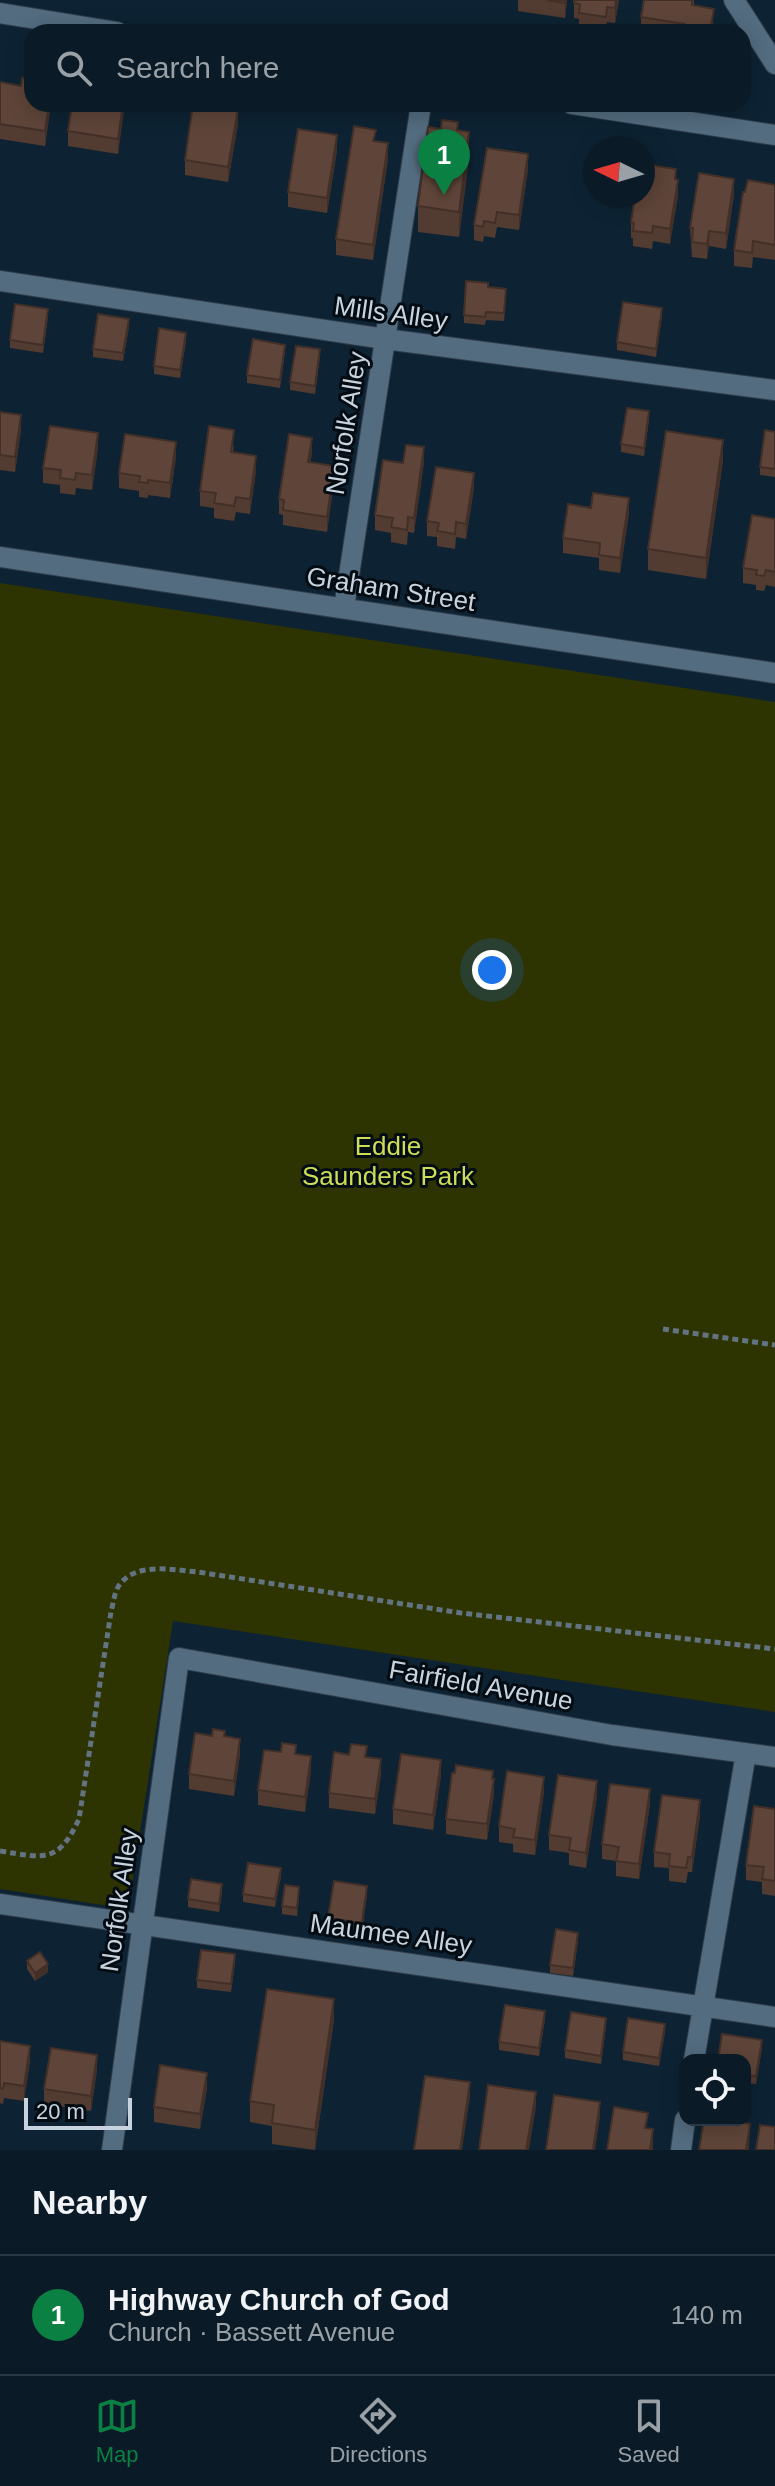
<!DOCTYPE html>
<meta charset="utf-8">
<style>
body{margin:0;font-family:Helvetica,sans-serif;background:#13232e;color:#f1f3f6}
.controls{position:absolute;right:24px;bottom:24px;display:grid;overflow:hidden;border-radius:16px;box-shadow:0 4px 20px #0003}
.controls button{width:72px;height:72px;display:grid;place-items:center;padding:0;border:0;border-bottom:2px solid #2a3843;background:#0a1a26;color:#f1f3f6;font:40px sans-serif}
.compass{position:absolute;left:583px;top:136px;width:72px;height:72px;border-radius:50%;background:#0a1a26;box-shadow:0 4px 20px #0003;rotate:275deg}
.scale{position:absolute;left:24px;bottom:20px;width:108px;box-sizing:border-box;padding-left:8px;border:4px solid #c7d4df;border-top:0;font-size:22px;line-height:28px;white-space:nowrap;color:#c7d4df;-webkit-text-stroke:6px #040c13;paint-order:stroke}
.you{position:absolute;left:492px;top:970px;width:28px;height:28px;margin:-20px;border:6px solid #fff;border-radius:50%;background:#1a73e8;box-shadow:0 0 0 12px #1a73e833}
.badge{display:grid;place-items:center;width:52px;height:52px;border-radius:50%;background:#0b8043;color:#fff;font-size:26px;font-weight:700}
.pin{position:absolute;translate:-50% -66px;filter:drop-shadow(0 2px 4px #0008)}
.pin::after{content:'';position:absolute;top:42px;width:28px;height:24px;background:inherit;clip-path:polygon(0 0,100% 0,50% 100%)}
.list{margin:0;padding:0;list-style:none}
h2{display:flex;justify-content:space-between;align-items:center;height:104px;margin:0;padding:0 32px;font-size:34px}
h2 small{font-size:26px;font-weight:400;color:#99a1a7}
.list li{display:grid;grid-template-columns:52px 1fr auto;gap:24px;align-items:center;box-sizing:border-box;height:120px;padding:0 32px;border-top:2px solid #2a3843}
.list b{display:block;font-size:30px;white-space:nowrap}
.list p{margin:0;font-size:26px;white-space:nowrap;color:#99a1a7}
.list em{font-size:26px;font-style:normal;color:#99a1a7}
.icon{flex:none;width:44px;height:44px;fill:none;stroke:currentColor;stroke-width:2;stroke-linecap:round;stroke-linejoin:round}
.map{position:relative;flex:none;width:775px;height:2150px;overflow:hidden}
.search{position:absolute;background:#0a1a26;box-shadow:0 4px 20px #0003;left:24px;right:24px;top:24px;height:88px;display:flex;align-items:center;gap:20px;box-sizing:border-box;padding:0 28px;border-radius:24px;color:#99a1a7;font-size:30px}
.sheet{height:224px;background:#0a1a26}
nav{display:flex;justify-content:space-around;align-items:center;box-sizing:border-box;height:112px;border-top:2px solid #2a3843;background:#0a1a26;font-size:22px;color:#99a1a7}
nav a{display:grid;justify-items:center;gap:4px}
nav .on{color:#0b8043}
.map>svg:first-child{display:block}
.green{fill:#2e3302}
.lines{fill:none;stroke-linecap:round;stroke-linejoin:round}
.minor-casing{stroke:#303c4a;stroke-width:22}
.path{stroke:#627481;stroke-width:5;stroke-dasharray:6 4;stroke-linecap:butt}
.minor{stroke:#536c7f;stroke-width:20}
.wall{fill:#523b31}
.shaded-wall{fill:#423028}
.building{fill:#5f4539;stroke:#423028;stroke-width:2}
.labels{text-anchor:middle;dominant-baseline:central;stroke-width:6;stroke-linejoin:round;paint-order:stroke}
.street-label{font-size:26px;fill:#c7d4df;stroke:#040c13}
.park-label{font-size:26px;fill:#cddd58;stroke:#040c13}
</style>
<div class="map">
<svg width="775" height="2150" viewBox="0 0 775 2150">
<rect width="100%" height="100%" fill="#0d2333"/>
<path class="green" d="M0 583 775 702V1712L173 1621 128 1909 0 1889Z"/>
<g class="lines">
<g class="minor-casing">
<path id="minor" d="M734 0 775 64
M0 13 117 32
M572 104 775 135
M0 281 385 339 775 390
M0 557 775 673
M344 608 421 104
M0 1904 775 2017
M694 2060 746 1753
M112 2150 179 1658 612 1735 775 1757
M681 2150 685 2120"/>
</g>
<path class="path" d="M663 1329 775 1345
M0 1851C44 1858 58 1864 79 1819L111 1612C113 1605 114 1594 118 1587 134 1561 173 1570 198 1572L461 1613 775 1649"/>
<use href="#minor" class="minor"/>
</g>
<path class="wall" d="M518 0H567L565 18 518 11Z
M574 0H619L615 23 607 22 606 32 579 28V19L574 18Z
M694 0V6L714 24 712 32H641V17Z
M0 82 30 88 51 104 45 146 0 139Z
M124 104 118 154 68 146V131Z
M235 104 238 124 228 182 185 175V160Z
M458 131 469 158 459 237 418 232V206Z
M376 142 388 159 373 260 336 255V239Z
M337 150 327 213 288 207V192Z
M528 169 519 230 497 227 495 238 484 236 483 242 474 240V225Z
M676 179 678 195 670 244 653 241 652 249 633 246V238H631V222Z
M775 185V260L753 257 752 268 734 266V250L745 192Z
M734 194 726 249 709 246 707 259 692 257 690 228Z
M488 287 506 297 504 321 486 320 485 325 464 323V315Z
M662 316 656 357 617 350V342Z
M48 317 43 353 10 348V340Z
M129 327 123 361 93 357V349Z
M186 341 180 378 154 374V366Z
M285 352 280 388 247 383V375Z
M320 357 315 394 290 390V382Z
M0 412 21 430 15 472 0 470Z
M649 419 644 456 621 452V444Z
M775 432V477L760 475V467Z
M234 445 233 452 256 471 250 514 236 512 234 521 214 518V508L200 506V491Z
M98 448 92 490 76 488 75 495 60 493V485L43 483V468Z
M312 453 310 463 334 481 327 532 283 525V515L279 514V499Z
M176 457 170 498 148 495V498L139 497V491L119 488V473Z
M723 461 706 579 648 570V549Z
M424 462 414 533 408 532 407 545 391 542V533L375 530V515L403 463Z
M474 488 466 539 456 537 455 549 437 546V537L427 536V521Z
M629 513 620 573 599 570V558L563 553V538Z
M775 519V587L766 585 764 591 756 590V585L743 583V568Z
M212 1736H225L240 1754 234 1796 189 1789V1774Z
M296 1754 311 1771 305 1812 258 1805V1790Z
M349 1755 367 1757 381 1774 375 1814 329 1808V1793Z
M441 1775 433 1830 393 1824V1809Z
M493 1779 494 1794 487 1840 446 1834V1819Z
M544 1792 535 1855 513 1852V1844L499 1842V1826Z
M597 1796 586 1868 569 1865V1853L549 1850V1835Z
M650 1804 639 1879 616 1876V1861L602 1859V1844Z
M775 1809V1896L762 1894V1882L746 1880V1865Z
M700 1815 692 1872H688L686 1883 669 1881V1868L654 1867V1852Z
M281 1876 275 1907 243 1902V1894Z
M222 1892 219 1912 188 1907V1899Z
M367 1894 362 1931 328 1926V1918Z
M299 1895 297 1916 282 1914V1906Z
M578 1941 573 1976 550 1973V1965Z
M27 1961 48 1972 35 1981 27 1969Z
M235 1962 231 1992 197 1988V1980Z
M545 2019 539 2056 499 2050V2042Z
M334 2020 315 2150 272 2144V2126L250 2122V2101Z
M606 2026 601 2064 565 2058V2050Z
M665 2032 659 2066 623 2060V2052Z
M0 2041 30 2061 24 2101 4 2098 3 2104 0 2103Z
M762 2048 756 2084 745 2083V2060Z
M97 2070 91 2111 44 2104V2089Z
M207 2088 200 2129 154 2122V2107Z"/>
<path class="shaded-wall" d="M565 0H567L565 18Z
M616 0H619L615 23V8Z
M714 9 712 32H710Z
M49 104H51L45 146V131Z
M123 104H124V112L118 154V139Z
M238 109V124L228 182V167Z
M469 132V158L459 237V212Z
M337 135V150L327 213V198Z
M388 143V159L373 260V245Z
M528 154V169L519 230V215Z
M734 179V194L726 249V233Z
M678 180V195L670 244V229Z
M709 231V246L707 259V244Z
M662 308V316L656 357V349Z
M129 319V327L123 361V353Z
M186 333V341L180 378V370Z
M649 411V419L644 456V448Z
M21 415V430L15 472V457Z
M98 433V448L92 490V475Z
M312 438V453L308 477V462Z
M723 440V461L706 579V558Z
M176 442V457L170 498V483Z
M424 447V462L414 533V518Z
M256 456V471L250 514V499Z
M334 466V481L327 532V517Z
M474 473V488L466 539V524Z
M629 498V513L620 573V558Z
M240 1739V1754L234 1796V1781Z
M311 1756V1771L305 1812V1797Z
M381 1759V1774L375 1814V1799Z
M441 1760V1775L433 1830V1815Z
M544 1777V1792L535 1855V1840Z
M494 1779V1794L487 1840V1824Z
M597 1781V1796L586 1868V1853Z
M650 1789V1804L639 1879V1864Z
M700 1800V1815L692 1872V1857Z
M281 1868V1876L275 1907V1899Z
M367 1886V1894L362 1931V1923Z
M578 1933V1941L573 1976V1968Z
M48 1964V1972L35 1981V1973Z
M334 1999V2020L315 2150V2130Z
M545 2011V2019L539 2056V2048Z
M606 2018V2026L601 2064V2056Z
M665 2024V2032L659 2066V2058Z
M762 2040V2048L756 2084V2076Z
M30 2046V2061L24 2101V2086Z
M97 2055V2070L91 2111V2096Z
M207 2073V2088L200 2129V2114Z
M470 2082V2097L462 2150H460Z
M536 2092V2107L529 2150H526Z
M600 2102V2117L595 2150H593Z
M750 2124 749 2150H746Z
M653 2129V2150H650Z"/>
<path class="building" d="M547 0H565V3Z
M574 0H616L615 8 607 7 606 17 579 13 580 4 574 3Z
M644 0H692V5L714 9 710 32 685 30V24L641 17Z
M22 78 30 80 29 88H32V104H49L45 131 0 124V82L21 86Z
M72 104H123L118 139 68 131Z
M193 104H234L233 108 238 109 228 167 185 160Z
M442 120 458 122 457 130 469 132 459 212 418 206 428 127 441 129Z
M354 126 376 130 373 141 388 143 373 245 336 239Z
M298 129 337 135 327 198 288 192Z
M487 148 528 154 519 215 497 212 495 223 484 221 483 227 474 225Z
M643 164 676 169 675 179 678 180 670 229 653 226 652 233 633 231 634 223 631 222 635 196H643Z
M699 173 734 179 726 233 709 231 707 244 692 242 693 228H690Z
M748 180 775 185V245L753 241 752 253 734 250 743 192H745Z
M466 281 488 283V287L506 289 504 313 486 312 485 317 464 315Z
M623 302 662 308 656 349 617 342Z
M15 304 48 309 43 345 10 340Z
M98 314 129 319 123 353 93 349Z
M159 328 186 333 180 370 154 366Z
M253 339 285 345 280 380 247 375Z
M296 346 320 349 315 386 290 382Z
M627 408 649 411 644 448 621 444Z
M0 412 21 415 15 457 0 455Z
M50 426 98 433 92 475 76 473 75 480 60 478 61 470 43 468Z
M209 426 234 430 231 452 256 456 250 499 236 497 234 506 214 503 216 493 200 491Z
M765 430 775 432V469L760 467Z
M666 431 723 440 706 558 648 549Z
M125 434 176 442 170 483 148 480V483L139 482 140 476 119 473Z
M289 434 312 438 308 462 334 466 327 517 283 510 284 500 279 499Z
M406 445 424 447 414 518 408 517 407 530 391 527 393 518 375 515 383 460 403 463Z
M436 467 474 473 466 524 456 522 455 534 437 531 439 523 427 521Z
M593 493 629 498 620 558 599 555 600 543 563 538 568 504 591 508Z
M752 515 775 519V572L766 570 764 576 756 575 757 570 743 568Z
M213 1729 225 1731 224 1736 240 1739 234 1781 189 1774 195 1733 212 1736Z
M282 1743 296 1745 295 1754 311 1756 305 1797 258 1790 264 1750 281 1752Z
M351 1744 367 1746 365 1757 381 1759 375 1799 329 1793 334 1752 349 1755Z
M401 1754 441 1760 433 1815 393 1809Z
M456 1765 493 1771 492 1779H494L487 1824 446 1819 452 1773H455Z
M507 1771 544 1777 535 1840 513 1837 515 1829 499 1826Z
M558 1775 597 1781 586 1853 569 1850 571 1838 549 1835Z
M610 1784 650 1789 639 1864 616 1861 619 1847 602 1844Z
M662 1795 700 1800 692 1857H688L686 1868 669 1866 670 1854 654 1852Z
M754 1806 775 1809V1881L762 1879 764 1867 746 1865Z
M248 1863 281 1868 275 1899 243 1894Z
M191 1879 222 1884 219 1904 188 1899Z
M334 1881 367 1886 362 1923 328 1918Z
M285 1885 299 1887 297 1908 282 1906Z
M556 1929 578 1933 573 1968 550 1965Z
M201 1950 235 1954 231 1984 197 1980Z
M40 1952 48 1964 35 1973 27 1961Z
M267 1989 334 1999 315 2130 272 2123 274 2105 250 2101Z
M505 2005 545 2011 539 2048 499 2042Z
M571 2012 606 2018 601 2056 565 2050Z
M628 2018 665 2024 659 2058 623 2052Z
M722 2034 762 2040 756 2076 745 2075V2060H718Z
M0 2041 30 2046 24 2086 4 2083 3 2089 0 2088Z
M51 2048 97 2055 91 2096 44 2089Z
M160 2065 207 2073 200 2114 154 2107Z
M425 2076 470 2082 460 2150H414Z
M488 2085 536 2092 526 2150H479Z
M554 2095 600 2102 593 2150H546Z
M614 2107 648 2113 645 2128 653 2129 650 2150H607Z
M704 2120H726L750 2124 746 2150H699Z
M760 2125 775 2127V2150H756Z"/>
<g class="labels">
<g class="street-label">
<text transform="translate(391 313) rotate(8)">Mills Alley</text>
<text transform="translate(346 423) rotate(-81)">Norfolk Alley</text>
<text transform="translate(391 589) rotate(9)">Graham Street</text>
<text transform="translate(481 1685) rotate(10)">Fairfield Avenue</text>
<text transform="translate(119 1900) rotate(-82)">Norfolk Alley</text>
<text transform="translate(391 1934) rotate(8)">Maumee Alley</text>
</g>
<g class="park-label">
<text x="388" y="1146">Eddie<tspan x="388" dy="30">Saunders Park</tspan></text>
</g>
</g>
</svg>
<div class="controls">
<button><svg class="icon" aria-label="locate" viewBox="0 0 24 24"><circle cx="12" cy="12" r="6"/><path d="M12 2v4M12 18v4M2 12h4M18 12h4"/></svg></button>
</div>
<svg class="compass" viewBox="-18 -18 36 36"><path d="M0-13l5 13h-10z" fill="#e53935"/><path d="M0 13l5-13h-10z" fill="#99a1a7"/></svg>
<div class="scale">20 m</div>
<div class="you"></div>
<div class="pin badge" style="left:444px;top:195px">1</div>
<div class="search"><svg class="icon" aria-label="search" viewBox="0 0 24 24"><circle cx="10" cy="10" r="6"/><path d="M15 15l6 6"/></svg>Search here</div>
</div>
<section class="sheet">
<h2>Nearby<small></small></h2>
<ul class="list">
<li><span class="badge">1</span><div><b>Highway Church of God</b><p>Church · Bassett Avenue</p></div><em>140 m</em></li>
</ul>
</section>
<nav>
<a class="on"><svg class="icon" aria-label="map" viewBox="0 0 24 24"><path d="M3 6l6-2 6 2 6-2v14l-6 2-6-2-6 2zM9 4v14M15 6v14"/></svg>Map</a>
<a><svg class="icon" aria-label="directions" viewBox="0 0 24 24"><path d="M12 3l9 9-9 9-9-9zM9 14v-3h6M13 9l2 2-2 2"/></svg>Directions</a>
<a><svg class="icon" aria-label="saved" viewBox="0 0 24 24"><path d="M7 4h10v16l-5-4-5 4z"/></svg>Saved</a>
</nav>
